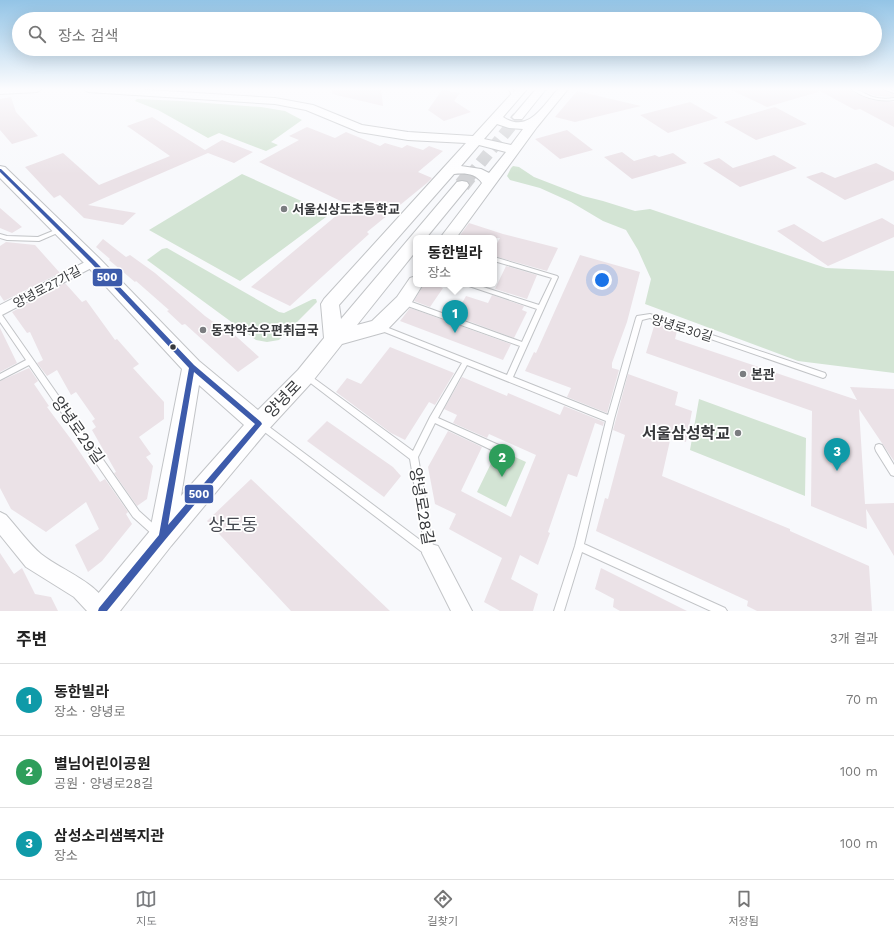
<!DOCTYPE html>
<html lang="ko">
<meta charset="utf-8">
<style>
body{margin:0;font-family:"Work Sans","Noto Sans KR",sans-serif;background:#f6f6f6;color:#222}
.you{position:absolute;left:602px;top:280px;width:14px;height:14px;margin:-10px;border:3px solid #fff;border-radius:50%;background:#1a73e8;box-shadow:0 0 0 6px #1a73e833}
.badge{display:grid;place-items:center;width:26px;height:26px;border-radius:50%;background:#7b7d80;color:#fff;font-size:13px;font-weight:700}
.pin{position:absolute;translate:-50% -33px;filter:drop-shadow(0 1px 2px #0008)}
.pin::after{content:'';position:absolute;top:21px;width:14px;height:12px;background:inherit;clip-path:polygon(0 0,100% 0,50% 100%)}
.popup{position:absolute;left:413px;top:235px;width:84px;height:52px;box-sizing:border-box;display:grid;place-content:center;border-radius:6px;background:#fff;filter:drop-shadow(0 1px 3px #0005);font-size:13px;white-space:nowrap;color:#767676}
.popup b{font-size:15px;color:#222}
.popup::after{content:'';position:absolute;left:50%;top:100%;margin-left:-8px;border:8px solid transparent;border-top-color:#fff}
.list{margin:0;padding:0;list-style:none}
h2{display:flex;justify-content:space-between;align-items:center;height:52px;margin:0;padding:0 16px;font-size:17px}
h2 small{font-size:13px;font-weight:400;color:#767676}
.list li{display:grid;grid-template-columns:26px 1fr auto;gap:12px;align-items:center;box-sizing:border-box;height:72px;padding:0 16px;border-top:1px solid #e0e0e0}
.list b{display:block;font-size:15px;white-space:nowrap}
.list p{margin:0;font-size:13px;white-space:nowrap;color:#767676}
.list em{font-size:13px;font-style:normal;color:#767676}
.icon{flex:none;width:22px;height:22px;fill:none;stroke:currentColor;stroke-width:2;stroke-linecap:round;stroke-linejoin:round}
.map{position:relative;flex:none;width:894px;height:611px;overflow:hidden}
.search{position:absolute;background:#fff;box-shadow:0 4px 16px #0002;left:12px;right:12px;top:12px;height:44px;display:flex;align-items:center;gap:10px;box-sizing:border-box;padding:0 14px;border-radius:22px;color:#767676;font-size:15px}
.sheet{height:268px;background:#fff}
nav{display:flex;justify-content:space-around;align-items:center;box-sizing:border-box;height:56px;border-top:1px solid #e0e0e0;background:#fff;font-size:11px;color:#767676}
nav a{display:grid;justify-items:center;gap:2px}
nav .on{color:#7b7d80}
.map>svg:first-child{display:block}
.green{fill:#d3e4d4}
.building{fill:#ebe2e7}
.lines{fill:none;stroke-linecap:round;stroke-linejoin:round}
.secondary-tunnel-far1{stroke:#d2d3d6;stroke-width:12;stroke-dasharray:12 6;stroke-linecap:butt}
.secondary-tunnel{stroke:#d2d3d6;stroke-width:16;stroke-dasharray:16 8;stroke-linecap:butt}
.lane-casing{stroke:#c2c4c7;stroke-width:2}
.street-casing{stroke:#c2c4c7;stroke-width:2}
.secondary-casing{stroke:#c2c4c7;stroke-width:2}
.lane{fill:#fefeff;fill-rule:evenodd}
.street{fill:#fefeff;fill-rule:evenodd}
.secondary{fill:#fefeff;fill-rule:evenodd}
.bus-1-casing{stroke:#fff;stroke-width:3}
.bus-1{fill:#3d5bab;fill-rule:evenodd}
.poi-dot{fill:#7b7d80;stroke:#fff;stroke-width:1.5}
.bus-dot{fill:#383a3d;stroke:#fff;stroke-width:1.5}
.labels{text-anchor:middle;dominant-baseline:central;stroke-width:3.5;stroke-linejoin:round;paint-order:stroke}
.poi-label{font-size:13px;font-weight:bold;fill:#383a3d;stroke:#fff;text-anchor:start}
.street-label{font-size:13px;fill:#383a3d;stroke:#fff}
.near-street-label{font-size:16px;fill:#383a3d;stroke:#fff}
.near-poi-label{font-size:16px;font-weight:bold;fill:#383a3d;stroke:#fff;text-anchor:end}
.near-quarter-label{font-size:18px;fill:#44474f;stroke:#fff}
.line-badge{stroke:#fff;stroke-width:1.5}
.badge-label{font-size:11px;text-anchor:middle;font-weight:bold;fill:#fff}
</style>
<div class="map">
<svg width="894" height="611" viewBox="0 0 894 611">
<rect width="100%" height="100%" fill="#f8f9fc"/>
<path class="green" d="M137 99 181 101 261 107 285 111 302 120 271 142 278 145 266 151 219 133 208 138 158 110 135 101Z
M513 166 519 167 534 177 583 196 603 201 635 211 650 209 826 268 894 271V373L798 361 645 304 651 279 638 250 626 230 603 221 571 202 540 188 510 180 507 176 511 168Z
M242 174 330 214 240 281 149 230Z
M167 248 279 312 284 313 313 299H316L317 302 279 340 267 342 256 340 147 260 162 249Z
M699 399 806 438 805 496 690 450Z
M498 449 526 462 506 507 477 492Z"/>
<path class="building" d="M332 89H381L383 106 332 94Z
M729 89H850L855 93 871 100 894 102V127L860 109 855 110 818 90V92L767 107Z
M858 89H882V90L894 94V97L876 96Z
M442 90 460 93 454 101 471 112 444 121 428 110Z
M577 91 641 106 575 122 555 117Z
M11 97 16 112 38 136 12 144 0 130V99Z
M690 102 718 118 668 133 640 115Z
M775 107 807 124 756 140 724 122Z
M152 117 205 150 222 140 253 152 234 163 208 153 88 205 136 213 123 225 84 218 60 195 54 198 25 167 63 153 99 185 170 156 127 126Z
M307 127 335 138 346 132 380 146 385 143 402 148 407 145 423 150 429 146 443 151 418 172 432 178 427 183 367 232 369 234 290 306 251 287 349 205 259 162 299 140 289 136Z
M567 130 593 150 560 159 535 139Z
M622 152 634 161 655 155 659 157 673 153 687 163 632 179 604 157Z
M774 155 797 168 740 187 703 163 719 158 733 168Z
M876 163 894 172V180L845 200 806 177 822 172 835 178Z
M0 208 22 227 12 233 0 228Z
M882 218 894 225V237L828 266 777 231 794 224 823 242Z
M469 223 503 234 558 248 547 271 494 256V249L500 238H458Z
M103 239 126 257 130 255 155 273 205 316 226 331 228 329 259 357 238 372 185 324 182 325 167 311 169 310 136 281 135 282 109 260 110 259 96 247Z
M6 242 35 245 60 273 4 301 0 295V246Z
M580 255 640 272 627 322 612 363V368L619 370 607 413 567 397 571 388 525 371 534 352 536 353Z
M506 266 537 275 527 299 495 289Z
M65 283 82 302 86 300 115 340 117 339 139 364 133 368 164 402V419L139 437 151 454 146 457 153 466 147 499 137 506 114 473 116 472 92 430 96 427 92 421 95 419 76 392 71 395 57 370 47 376 37 363 43 360 30 332 27 333 12 312Z
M424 284H432L443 288 430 307 414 301Z
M492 295 524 306 522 310 527 312 514 338 455 316 466 296 488 303Z
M410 308 511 344 503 360 400 321Z
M655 323 677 331 675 339 857 400 850 387 894 389V461L859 409 865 504 894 503V556L866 509 867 529 811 506 812 411 646 353Z
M0 328 17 363 0 372Z
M390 347 454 373 435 405 429 402 405 440 391 433 336 392 347 378 361 384Z
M29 368 38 381 34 384 49 406 47 407 73 442 100 482 105 479 128 512 126 514 132 524 102 561 88 572 75 545 99 529 86 502 46 532 11 509 0 488V381Z
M628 374 678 392 675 405 692 411 686 442 671 436 662 476 790 529V531L869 566 872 611H757L747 606 748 601 596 531 605 498 608 499 625 435 613 430Z
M462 377 507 396 508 393 560 415 564 406 604 422 603 426 595 423 577 477 568 474 548 532 550 533 538 565 520 555 511 579 538 594 533 611H500L484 602 502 558 449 529 456 514 435 504 428 467 448 431 482 447 461 491 511 517 536 455 489 434 487 438 453 423 457 415 444 409Z
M327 421 393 467 401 476 384 497 307 441Z
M251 479 390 611H291L207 521Z
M0 553 14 574 22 568 35 594 51 597 58 611H0Z
M601 568 687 611H620L613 607 614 599 595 589Z"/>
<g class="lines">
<path class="secondary-tunnel-far1" d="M469 177 518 117"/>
<path class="secondary-tunnel" d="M462 185 469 176"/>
<g class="lane-casing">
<path id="lane" d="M509 89H513L515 98H513Z
M851 89C858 88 866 95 873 97 880 99 887 99 894 98V100C879 102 864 98 851 89Z
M883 89H887L894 91V93Z
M60 228 63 230 62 231 39 241 7 240 0 238V234L7 236 38 237Z
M494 257 557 276 558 277 513 377 608 415 636 318 637 316 650 314 825 373 826 375 825 377 823 378 650 318 642 320 614 419 584 544 725 608 727 611H711L582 552 564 611H554L575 546 606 421 467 365 438 418 501 446 502 449 501 452 498 453 435 423 418 457 434 552 433 555 430 556 426 555 258 427 257 425 258 423 261 422 264 423 424 543 410 459 304 378 303 376 304 374 306 373 308 374 413 451 430 417 462 363 377 329 376 327 377 325H381L507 375 520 346 402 304 401 302 404 300H406L522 342 537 309 466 285 465 284H474L539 305 552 278 494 261Z
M0 315H2L139 511 159 529 160 532 159 535 156 536 153 535 133 517 29 365 0 380V374L26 360 0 322Z
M879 444 882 445 894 465V476L891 475 876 451 875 448 876 445Z"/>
</g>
<g class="street-casing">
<path id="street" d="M93 258 97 259 99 262 97 265 0 316V305Z
M0 512 6 515C16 526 30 545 41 554 64 572 99 582 111 611H87L74 597 26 567 0 535Z
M431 544 438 546 472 611H451L422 553 424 546Z"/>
</g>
<g class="secondary-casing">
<path id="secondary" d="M0 89H42L37 92 0 94Z
M83 89H133L275 98 313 105 362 125 408 132 473 136 516 89H527L503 117C528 134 543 106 558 89H568L537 127 456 238H440L482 183C475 173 465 173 454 174L339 305 341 319 457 182 462 181 467 182 469 185 467 188 426 238H416V251L357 325 372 321 397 297 410 278 416 276V284H423L409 307 385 332 342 344 312 382 267 431 171 546 120 611H88L92 601 150 531 182 369 87 266 0 178V166L5 167 99 258 199 361 258 410 298 370 324 338 321 304 324 299 466 143 408 140 359 132 306 110 275 104 88 92ZM497 124 509 128 523 129 511 145 484 139ZM479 145 506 152 489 173 481 169 461 166ZM199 385 244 425 181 496Z
M536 89H546L522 119H514L512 117 514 115Z"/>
</g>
<use href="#lane" class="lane"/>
<use href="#street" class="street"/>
<use href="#secondary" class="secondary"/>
<g class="bus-1-casing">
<path id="bus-1" d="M0 169H1L95 261 194 365 261 422 262 424 165 540 107 611H98L99 608 159 535 189 368 91 263 0 172ZM194 372 255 424 168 525Z"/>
</g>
<use href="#bus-1" class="bus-1"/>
</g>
<linearGradient id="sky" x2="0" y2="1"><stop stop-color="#93c4e6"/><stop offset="0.51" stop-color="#fcfcfe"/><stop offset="1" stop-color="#fcfcfe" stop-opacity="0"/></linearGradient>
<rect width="894" height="174" fill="url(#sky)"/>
<g class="poi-dot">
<circle cx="284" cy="209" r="4"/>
<circle cx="203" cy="330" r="4"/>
<circle cx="743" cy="374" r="4"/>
<circle cx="738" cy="433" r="4"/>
</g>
<circle class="bus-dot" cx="173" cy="347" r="3.5"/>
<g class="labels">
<g class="poi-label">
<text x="292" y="209">서울신상도초등학교</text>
<text x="211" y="330">동작약수우편취급국</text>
<text x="751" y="374">본관</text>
</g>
<g class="street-label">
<text transform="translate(47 287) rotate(-28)">양녕로27가길</text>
<text transform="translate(682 328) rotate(17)">양녕로30길</text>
</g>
<g class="near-street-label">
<text transform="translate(283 399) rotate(-46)">양녕로</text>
<text transform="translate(78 430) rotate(55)">양녕로29길</text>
<text transform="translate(422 506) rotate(80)">양녕로28길</text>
</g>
<g class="near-poi-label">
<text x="730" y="433">서울삼성학교</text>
</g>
<g class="near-quarter-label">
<text x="233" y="524">상도동</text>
</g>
</g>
<g class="line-badge">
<rect x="92" y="268" width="31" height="19" rx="4" fill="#3d5bab"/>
<rect x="184" y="484" width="30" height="20" rx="4" fill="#3d5bab"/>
</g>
<g class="badge-label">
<text x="107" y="281">500</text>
<text x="199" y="498">500</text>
</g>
</svg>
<div class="you"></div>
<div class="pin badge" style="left:455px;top:333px;background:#0f9aa8">1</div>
<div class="popup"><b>동한빌라</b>장소</div>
<div class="pin badge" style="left:502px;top:477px;background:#2e9e5b">2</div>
<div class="pin badge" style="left:837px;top:471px;background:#0f9aa8">3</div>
<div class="search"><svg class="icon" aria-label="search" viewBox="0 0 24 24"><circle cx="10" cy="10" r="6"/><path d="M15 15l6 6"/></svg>장소 검색</div>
</div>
<section class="sheet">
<h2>주변<small>3개 결과</small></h2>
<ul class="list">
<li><span class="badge" style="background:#0f9aa8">1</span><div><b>동한빌라</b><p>장소 · 양녕로</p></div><em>70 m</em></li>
<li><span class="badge" style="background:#2e9e5b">2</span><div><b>별님어린이공원</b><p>공원 · 양녕로28길</p></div><em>100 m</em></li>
<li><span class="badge" style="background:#0f9aa8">3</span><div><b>삼성소리샘복지관</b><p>장소</p></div><em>100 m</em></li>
</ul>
</section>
<nav>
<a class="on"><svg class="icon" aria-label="map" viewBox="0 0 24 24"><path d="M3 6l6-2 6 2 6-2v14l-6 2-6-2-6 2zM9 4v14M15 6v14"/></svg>지도</a>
<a><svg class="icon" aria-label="directions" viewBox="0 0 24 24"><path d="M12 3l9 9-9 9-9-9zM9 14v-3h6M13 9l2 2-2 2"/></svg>길찾기</a>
<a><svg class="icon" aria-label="saved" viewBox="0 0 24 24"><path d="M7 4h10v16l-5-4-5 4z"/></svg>저장됨</a>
</nav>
